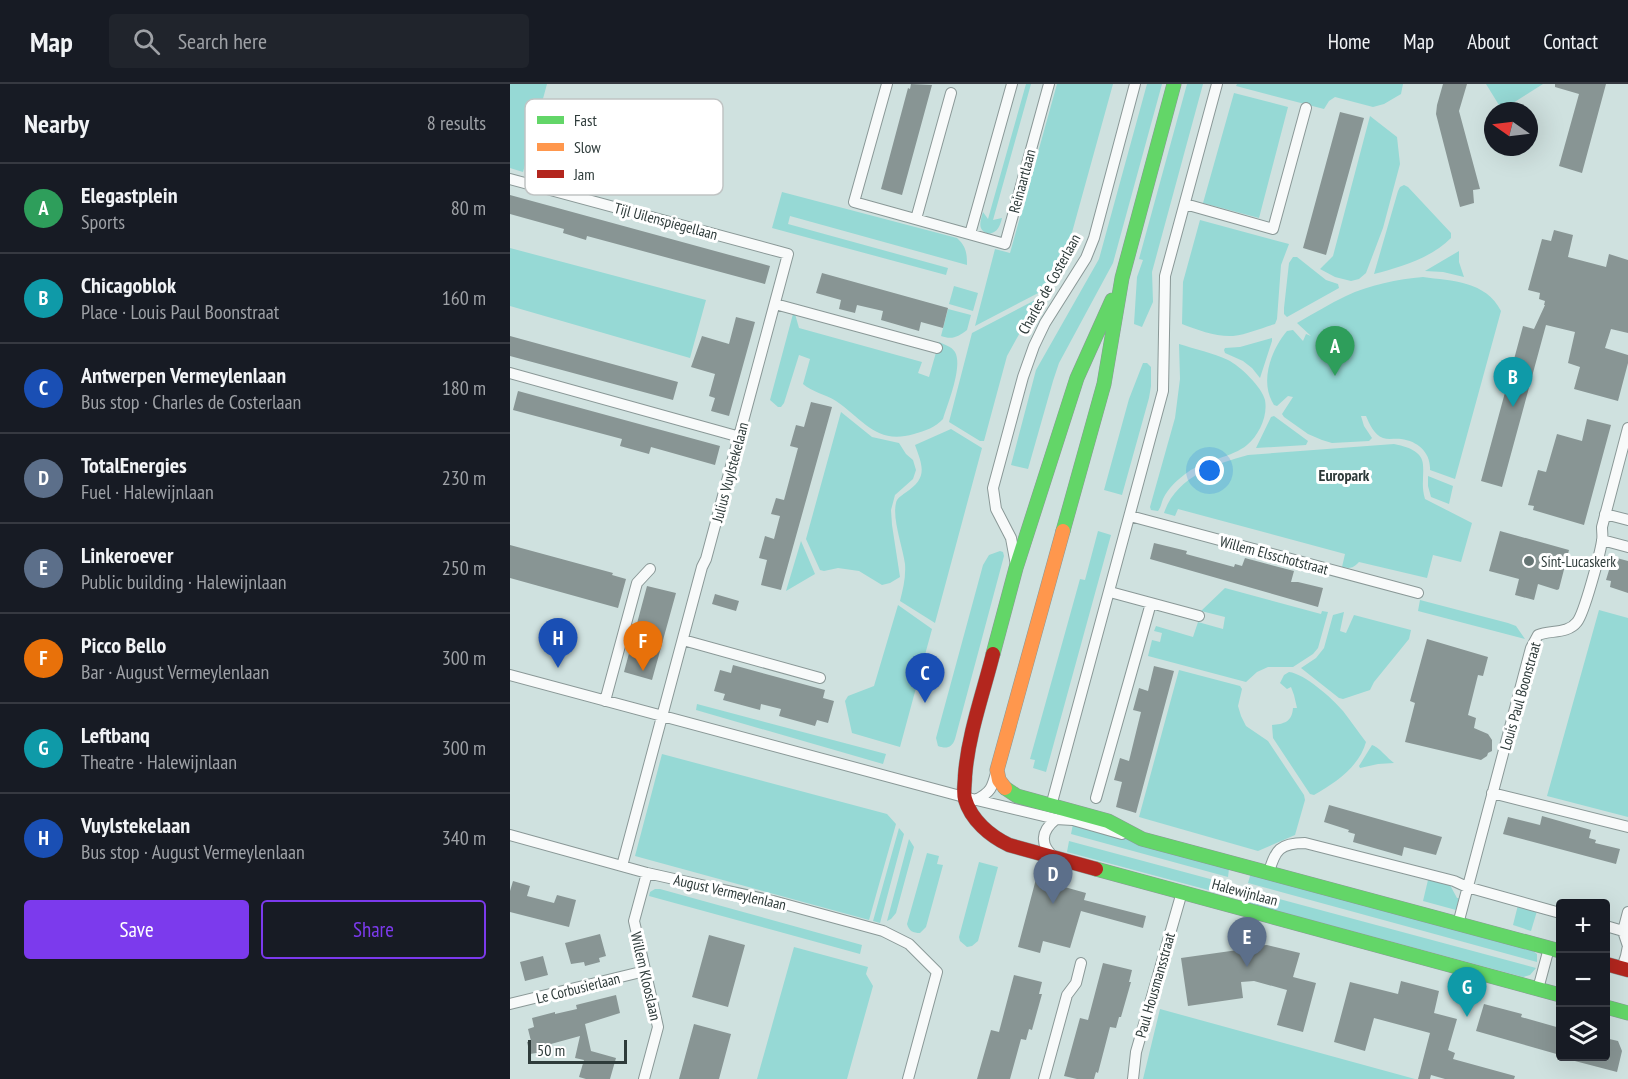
<!DOCTYPE html>
<meta charset="utf-8">
<style>
body{margin:0;font-family:"PT Sans Narrow",sans-serif;background:#20242c;color:#f1f3f6}
.controls{position:absolute;right:18px;bottom:18px;display:grid;overflow:hidden;border-radius:6px;box-shadow:0 6px 24px #0002}
.controls button{width:54px;height:54px;display:grid;place-items:center;padding:0;border:0;border-bottom:2px solid #363941;background:#171b24;color:#f1f3f6;font:30px sans-serif}
.compass{position:absolute;left:974px;top:18px;width:54px;height:54px;border-radius:50%;background:#171b24;box-shadow:0 6px 24px #0002;rotate:284deg}
.scale{position:absolute;left:18px;bottom:15px;width:99px;box-sizing:border-box;padding-left:6px;border:3px solid #2e3b3a;border-top:0;font-size:16px;line-height:21px;white-space:nowrap;color:#2e3b3a;-webkit-text-stroke:4px #fff;paint-order:stroke}
.you{position:absolute;left:700px;top:387px;width:21px;height:21px;margin:-15px;border:4px solid #fff;border-radius:50%;background:#1a73e8;box-shadow:0 0 0 9px #1a73e833}
.badge{display:grid;place-items:center;width:39px;height:39px;border-radius:50%;background:#7c3aed;color:#fff;font-size:20px;font-weight:700}
.pin{position:absolute;translate:-50% -50px;filter:drop-shadow(0 2px 3px #0008)}
.pin::after{content:'';position:absolute;top:32px;width:21px;height:18px;background:inherit;clip-path:polygon(0 0,100% 0,50% 100%)}
.list{margin:0;padding:0;list-style:none}
h2{display:flex;justify-content:space-between;align-items:center;height:78px;margin:0;padding:0 24px;font-size:26px}
h2 small{font-size:20px;font-weight:400;color:#9ea1a6}
.list li{display:grid;grid-template-columns:39px 1fr auto;gap:18px;align-items:center;box-sizing:border-box;height:90px;padding:0 24px;border-top:2px solid #363941}
.list b{display:block;font-size:22px;white-space:nowrap}
.list p{margin:0;font-size:20px;white-space:nowrap;color:#9ea1a6}
.list em{font-size:20px;font-style:normal;color:#9ea1a6}
.actions{display:flex;gap:12px;padding:18px 24px}
.actions a{flex:1;padding:14px 0;border:2px solid #7c3aed;border-radius:6px;text-align:center;font-size:21px;color:#7c3aed}
.actions .main{background:#7c3aed;color:#fff}
.icon{flex:none;width:33px;height:33px;fill:none;stroke:currentColor;stroke-width:2;stroke-linecap:round;stroke-linejoin:round}
.map{position:relative;flex:none;width:1118px;height:995px;overflow:hidden}
header{display:flex;align-items:center;gap:36px;box-sizing:border-box;height:84px;padding:0 30px;background:#171b24;border-bottom:2px solid #363941}
header strong{font-size:28px}
nav{display:flex;gap:33px;margin-inline-start:auto;font-size:21px}
.search{width:420px;height:54px;background:#20242c;display:flex;align-items:center;gap:15px;box-sizing:border-box;padding:0 21px;border-radius:6px;color:#9ea1a6;font-size:22px}
main{display:flex}
aside{flex:1;background:#171b24}
.map>svg:first-child{display:block}
.green{fill:#96d9d5}
.building{fill:#889594}
.lines{fill:none;stroke-linecap:round;stroke-linejoin:round}
.street-casing{stroke:#8a9897;stroke-width:12}
.fast-casing{stroke:#8a9897;stroke-width:15}
.slow-casing{stroke:#8a9897;stroke-width:15}
.jam-casing{stroke:#8a9897;stroke-width:15}
.street{stroke:#f8fafa;stroke-width:10}
.fast{stroke:#63d668;stroke-width:14}
.slow{stroke:#ff974d;stroke-width:14}
.jam{stroke:#b3261e;stroke-width:14}
.poi-dot{fill:#667574;stroke:#fff;stroke-width:2}
.labels{text-anchor:middle;dominant-baseline:central;stroke-width:6;stroke-linejoin:round;paint-order:stroke}
.street-label{font-size:15px;fill:#2e3b3a;stroke:#fff}
.poi-label{font-size:15px;fill:#2e3b3a;stroke:#fff;text-anchor:start}
.neighbourhood-label{font-size:16px;font-weight:bold;fill:#2e3b3a;stroke:#fff}
.key{fill:#fff;stroke:#c0c4c4;stroke-width:1.5}
.key-label{font-size:16px;fill:#2e3b3a}
</style>
<header>
<strong>Map</strong>
<div class="search"><svg class="icon" aria-label="search" viewBox="0 0 24 24"><circle cx="10" cy="10" r="6"/><path d="M15 15l6 6"/></svg>Search here</div>
<nav><a>Home</a><a>Map</a><a>About</a><a>Contact</a></nav>
</header>
<main>
<aside>
<h2>Nearby<small>8 results</small></h2>
<ul class="list">
<li><span class="badge" style="background:#2e9e5b">A</span><div><b>Elegastplein</b><p>Sports</p></div><em>80 m</em></li>
<li><span class="badge" style="background:#0f9aa8">B</span><div><b>Chicagoblok</b><p>Place · Louis Paul Boonstraat</p></div><em>160 m</em></li>
<li><span class="badge" style="background:#1a4fb4">C</span><div><b>Antwerpen Vermeylenlaan</b><p>Bus stop · Charles de Costerlaan</p></div><em>180 m</em></li>
<li><span class="badge" style="background:#5c6f8a">D</span><div><b>TotalEnergies</b><p>Fuel · Halewijnlaan</p></div><em>230 m</em></li>
<li><span class="badge" style="background:#5c6f8a">E</span><div><b>Linkeroever</b><p>Public building · Halewijnlaan</p></div><em>250 m</em></li>
<li><span class="badge" style="background:#e8710a">F</span><div><b>Picco Bello</b><p>Bar · August Vermeylenlaan</p></div><em>300 m</em></li>
<li><span class="badge" style="background:#0f9aa8">G</span><div><b>Leftbanq</b><p>Theatre · Halewijnlaan</p></div><em>300 m</em></li>
<li><span class="badge" style="background:#1a4fb4">H</span><div><b>Vuylstekelaan</b><p>Bus stop · August Vermeylenlaan</p></div><em>340 m</em></li>
</ul>
<div class="actions"><a class="main">Save</a><a>Share</a></div>
</aside>
<div class="map">
<svg width="1118" height="995" viewBox="0 0 1118 995">
<rect width="100%" height="100%" fill="#cfe1df"/>
<path class="green" d="M0 0H37L13 88 0 84Z
M516 0H521L483 136 492 134C490 142 488 148 479 150 467 147 470 138 473 128L478 135Z
M547 0H603L558 163 534 206 465 242 485 165 500 169Z
M637 0H652L603 179 549 279 543 297 518 385 501 381 526 286 589 175Z
M677 0H693L642 188 643 218 632 243 624 240 627 193 633 176 629 175Z
M727 0H893L891 10 874 20 863 23 825 13 819 17 814 25 726 2Z
M976 0H1033L992 26Z
M724 9 778 23 749 134 693 119Z
M860 32 887 53 890 80 873 144 856 189 849 195 841 197 825 193 810 185 823 172Z
M894 101 898 103 941 149V154C921 174 891 183 864 190L888 107 890 103Z
M272 108 447 154C456 162 457 169 457 181L280 132 278 140 438 184 436 191 262 144Z
M690 136 779 160 771 181 767 235 765 240C751 244 738 250 723 252 706 253 688 246 672 240L673 198Z
M0 164 196 216 180 274 0 222Z
M949 167V178L954 193 933 188 915 187Z
M783 173H787L816 196 828 200 829 204 777 233 774 230V224L779 179Z
M913 193C942 197 976 197 991 227L945 395 920 386C921 369 908 357 891 355 885 354 879 356 873 354 864 351 859 339 856 332H851L854 342 862 354 859 357 822 359 812 356 798 350 774 333 772 330 783 313 778 312 767 322 764 321C749 298 761 266 777 247L783 246 793 257 796 250 801 252 787 239C803 230 819 220 836 212 859 201 888 195 913 193Z
M444 202 468 209 463 227 439 220Z
M529 214 497 272 474 357H470L439 338 462 249Z
M438 225 461 231 457 246C448 253 442 256 431 252Z
M283 230H285L289 244 412 278 408 289 419 293 429 258C435 261 441 262 445 268 453 282 438 319 433 335 426 343 415 347 404 350 366 361 354 336 326 317 315 310 302 308 293 300L300 275 289 271 274 319 271 323H268L260 316Z
M762 254V257L750 294 742 284 733 277 715 269 714 266 715 264 730 263Z
M669 260C685 265 703 269 718 276 730 282 752 303 755 316 758 332 749 351 737 361 723 373 695 376 678 388 668 395 658 404 653 415 651 420 651 423 648 427L641 426 640 423 665 334 670 295Z
M633 279H637L641 283V302L639 314 612 411 594 406 619 315Z
M331 328 362 353 389 359 396 370 403 376 406 386 403 395 385 411 381 426 382 441 390 493 380 499 372 501 349 487 328 484 314 487 310 486 296 455Z
M764 332 798 357 796 361 746 364 761 333Z
M441 345 472 364 425 539 390 517C393 505 396 493 395 480 393 464 382 435 386 419 387 414 391 412 395 409 418 394 413 383 405 361Z
M884 360C895 362 913 367 913 381 914 393 911 402 915 415L962 439 951 478 923 471 917 494 849 478C843 484 841 485 832 483L835 470 668 425 665 432 654 429C666 393 705 380 738 371Z
M918 392 943 402 939 420 921 413 918 402Z
M588 447 601 451 536 688 523 684 525 676 520 675 570 495 575 496Z
M291 457 305 490 276 507Z
M490 467 493 468 494 472 445 655C442 664 436 665 428 662L426 654 473 481 479 471Z
M715 504 811 530 812 527 818 528 808 564 803 570 783 583H758L747 588 736 598 638 572 642 556 650 558 652 549 644 547 646 542 683 553 688 538 713 545 715 533 691 527Z
M910 516 998 539 1006 542 1015 555 908 527Z
M388 521 422 545 390 663 342 649 335 617 338 612 364 602Z
M1089 526 1118 534V733L1037 712Z
M834 528 830 547 836 549 844 531 901 546 899 555 864 598 860 606 833 615 829 614 791 584 806 574 814 564 823 531Z
M669 586 730 602 732 605 728 622 731 632 736 642 758 657 794 711 795 716 785 751 748 767 629 733Z
M779 588C795 590 822 614 833 627 841 637 848 648 856 658 849 683 825 699 804 711L800 710 763 654 762 641C774 640 782 638 783 624H787L784 611 781 603 777 605 770 599 774 591Z
M187 620 376 670 373 680 186 626Z
M862 661C868 662 878 675 884 679L868 680 850 684 849 682Z
M152 670 377 730 386 740 359 836 125 772Z
M563 740 713 781 719 785 718 793 561 750Z
M389 744 394 750 370 839 363 837Z
M399 755 404 763 386 829 381 835 377 837Z
M559 757 715 799 711 808 707 809 702 807 557 768Z
M417 769 429 772 427 780 433 781 416 843 410 849C403 849 399 847 397 840Z
M469 778 488 783 468 857 462 862 457 863 450 857 449 853Z
M743 790 1023 867 1027 870V878L738 799 740 792Z
M923 795 940 801 947 814H949L946 826 913 817 918 796Z
M145 805H150L352 861 350 870 139 812 140 808Z
M736 806 1026 884 1020 891 1013 893 741 820C735 816 734 813 736 806Z
M1008 821 1027 827 1021 847 1003 841Z
M284 863 358 883 356 890 363 902 337 995H247Z
M650 925 905 995H633Z"/>
<path class="building" d="M401 0 422 1 392 111 371 105 398 4 400 5Z
M933 0H957L949 27 970 105 963 106 964 119 950 123 926 30 927 21Z
M1045 0H1096L1072 89 1049 82 1069 10 1045 3Z
M830 28 854 34 816 171 793 164Z
M0 111 260 182 255 200 77 152 76 156 53 149 54 145 0 130Z
M1044 146 1063 151 1058 173 1096 183 1099 170 1118 176V249L1101 245 1095 264 1118 271V279L1108 317 1064 305 1070 283 1058 279 1065 248 1036 241 992 403 971 397 1013 242 1024 245 1035 221H1034L1035 217 1029 215 1030 209 1018 206 1032 155 1041 157Z
M312 189 438 224 433 244 411 238 409 247 371 236 373 227 347 221 345 229 329 225 331 216 306 209Z
M226 233 245 238 219 332 201 327 205 314 199 312 205 290 181 283 192 252 219 260Z
M0 252 168 298 163 316 0 272Z
M8 307 210 362 205 381 141 363 139 370 110 362 112 355 3 326Z
M301 318 322 323 271 506 251 501 257 476 249 474 255 452 264 455 270 432 261 430 266 414 274 416 288 364 280 362 286 341 294 343Z
M1077 335 1101 341 1074 441 1023 426 1024 422 1018 421 1028 386 1036 388 1047 350 1072 357Z
M990 447 1059 466 1049 505 1047 506 1028 500 1024 516 1005 511 1009 495 979 487Z
M644 459 677 467 676 470 724 483 725 480 732 482 735 474 784 487 781 498H788L813 504 808 523 640 475Z
M0 461 103 489 102 491 116 495 108 524 0 494Z
M1103 473 1118 477V509L1100 503 1101 497 1096 496Z
M137 502 166 509 142 596 114 588Z
M205 510 229 517 226 527 202 520Z
M917 555 978 573 973 592 968 591 958 631 966 634 964 644 978 650 982 656V667L978 669 977 672 971 676 895 658 905 619 900 617Z
M223 581 315 606 313 614 324 617 318 639 307 636 305 642 269 632 271 625 251 620 250 626 213 616 215 610 204 607 210 586 221 589Z
M644 582 664 587 626 729 606 723 612 698 604 696 610 674 619 677 631 628 623 626 629 604 638 607Z
M819 721 932 753 926 771 894 763 892 772 843 758 845 750 838 748 839 746 814 738Z
M1032 732 1081 746 1079 754 1086 756 1085 759 1110 765 1106 780 993 750 998 733 1030 741Z
M526 795 576 809 574 816 636 832 633 844 571 827 560 864 533 857 530 869 508 863Z
M3 797 20 802 17 812 44 819 47 811 66 816 59 843 0 828V807Z
M90 850 96 872 89 874 90 878 75 882 74 878 61 880 55 859Z
M199 851 235 861 218 923 182 913Z
M757 861 790 869 783 893 806 899 793 948 767 941 777 906 744 897 731 898 733 914 678 922 671 874 742 864V862Z
M33 872 38 891 15 897 10 878Z
M593 879 622 886 619 898H621L611 933H609L606 944 600 943 588 989 586 988 584 995H567L554 992 570 934 578 936Z
M504 891 532 898 529 910H532L522 946 519 945 516 956 511 955 500 995H467L481 946 489 948Z
M891 897 929 907 924 929 947 935 938 966 945 969 943 975 1005 992 1004 995H935L921 991 920 995H908L920 949 864 934 855 967 824 958 840 898 888 910Z
M106 911 110 929 75 940 81 967 106 974 100 995H76L69 993 74 976 65 974 70 952 30 963 32 968 20 970 17 958 21 957 18 945 24 943 22 934 45 928V930L67 925 66 921Z
M974 920 1012 930 1011 933 1050 944V971L966 947Z
M184 940 221 950 209 995H169Z
M1095 954 1108 957 1112 967 1107 988 1061 976 1062 972H1095Z"/>
<g class="lines">
<g class="street-casing">
<path id="street" d="M377 0 344 118 495 160 539 0
M0 95 278 170 196 475 192 483 112 782
M675 120 763 145 796 24
M406 135 441 9
M460 150 502 0
M265 220 427 264
M0 289 230 353
M1095 430 1118 436
M620 432 908 509
M1092 456 1118 463
M506 481 501 454 486 425 483 404 513 293 524 262 535 239 576 174 584 154 625 0
M600 508 689 532
M173 556 310 594
M0 591 454 713 546 735 563 736 612 750
M95 617 127 499 140 485
M982 709 1118 743
M586 714 641 519
M466 716C481 708 482 704 486 689
M541 722 653 307 655 192 707 0
M0 751 137 789 263 817 373 847 399 860 427 888 398 995
M545 774C529 761 531 747 546 735
M759 788C765 766 770 759 795 759L944 797 957 803 1050 829
M948 840 1021 564 1028 551C1040 546 1058 550 1067 538 1074 530 1090 470 1092 457 1093 453 1092 448 1092 443L1118 344
M1096 842 1113 847
M1112 884 1116 872 1118 862 1113 847 1118 828
M1028 905 1039 864
M0 920 135 887
M134 995 148 943 124 837 137 789
M534 995 557 911 566 899 571 879
M623 995 626 968 672 808"/>
</g>
<g class="fast-casing">
<path id="fast" d="M553 447 594 300 612 194 664 0
M483 570 506 484 567 294 602 216
M495 704 507 712 598 737 632 755 1050 867
M586 785 1050 911
M1096 923 1118 929"/>
</g>
<g class="slow-casing">
<path id="slow" d="M495 704 489 696 487 686 553 447"/>
</g>
<g class="jam-casing">
<path id="jam" d="M483 570C473 610 458 651 455 692 455 700 453 708 455 715 461 736 480 752 499 761L586 785
M1096 880 1118 886"/>
</g>
<use href="#street" class="street"/>
<use href="#fast" class="fast"/>
<use href="#slow" class="slow"/>
<use href="#jam" class="jam"/>
</g>
<circle class="poi-dot" cx="1019" cy="477" r="6"/>
<g class="labels">
<g class="street-label">
<text transform="translate(512 97) rotate(-75)">Reinaartlaan</text>
<text transform="translate(156 137) rotate(15)">Tijl Uilenspiegellaan</text>
<text transform="translate(539 200) rotate(-61)">Charles de Costerlaan</text>
<text transform="translate(220 388) rotate(-75)">Julius Vuylstekelaan</text>
<text transform="translate(764 471) rotate(15)">Willem Elsschotstraat</text>
<text transform="translate(1010 612) rotate(-74)">Louis Paul Boonstraat</text>
<text transform="translate(220 808) rotate(13)">August Vermeylenlaan</text>
<text transform="translate(735 808) rotate(15)">Halewijnlaan</text>
<text transform="translate(136 892) rotate(77)">Willem Klooslaan</text>
<text transform="translate(645 901) rotate(-74)">Paul Housmansstraat</text>
<text transform="translate(68 904) rotate(-14)">Le Corbusierlaan</text>
</g>
<g class="poi-label">
<text x="1031" y="477">Sint-Lucaskerk</text>
</g>
<g class="neighbourhood-label">
<text x="834" y="391">Europark</text>
</g>
</g>
<rect x="15" y="15" width="198" height="96" rx="9" class="key"/>
<rect x="27" y="32" width="27" height="8" fill="#63d668"/>
<rect x="27" y="59" width="27" height="8" fill="#ff974d"/>
<rect x="27" y="86" width="27" height="8" fill="#b3261e"/>
<g class="key-label">
<text x="64" y="42">Fast</text>
<text x="64" y="69">Slow</text>
<text x="64" y="96">Jam</text>
</g>
</svg>
<div class="controls">
<button>+</button>
<button>−</button>
<button><svg class="icon" aria-label="layers" viewBox="0 0 24 24"><path d="M12 4l9 5-9 5-9-5zM3 14l9 5 9-5"/></svg></button>
</div>
<svg class="compass" viewBox="-18 -18 36 36"><path d="M0-13l5 13h-10z" fill="#e53935"/><path d="M0 13l5-13h-10z" fill="#9ea1a6"/></svg>
<div class="scale">50 m</div>
<div class="you"></div>
<div class="pin badge" style="left:825px;top:292px;background:#2e9e5b">A</div>
<div class="pin badge" style="left:1003px;top:323px;background:#0f9aa8">B</div>
<div class="pin badge" style="left:415px;top:619px;background:#1a4fb4">C</div>
<div class="pin badge" style="left:543px;top:820px;background:#5c6f8a">D</div>
<div class="pin badge" style="left:737px;top:883px;background:#5c6f8a">E</div>
<div class="pin badge" style="left:133px;top:587px;background:#e8710a">F</div>
<div class="pin badge" style="left:957px;top:933px;background:#0f9aa8">G</div>
<div class="pin badge" style="left:48px;top:584px;background:#1a4fb4">H</div>
</div>
</main>
